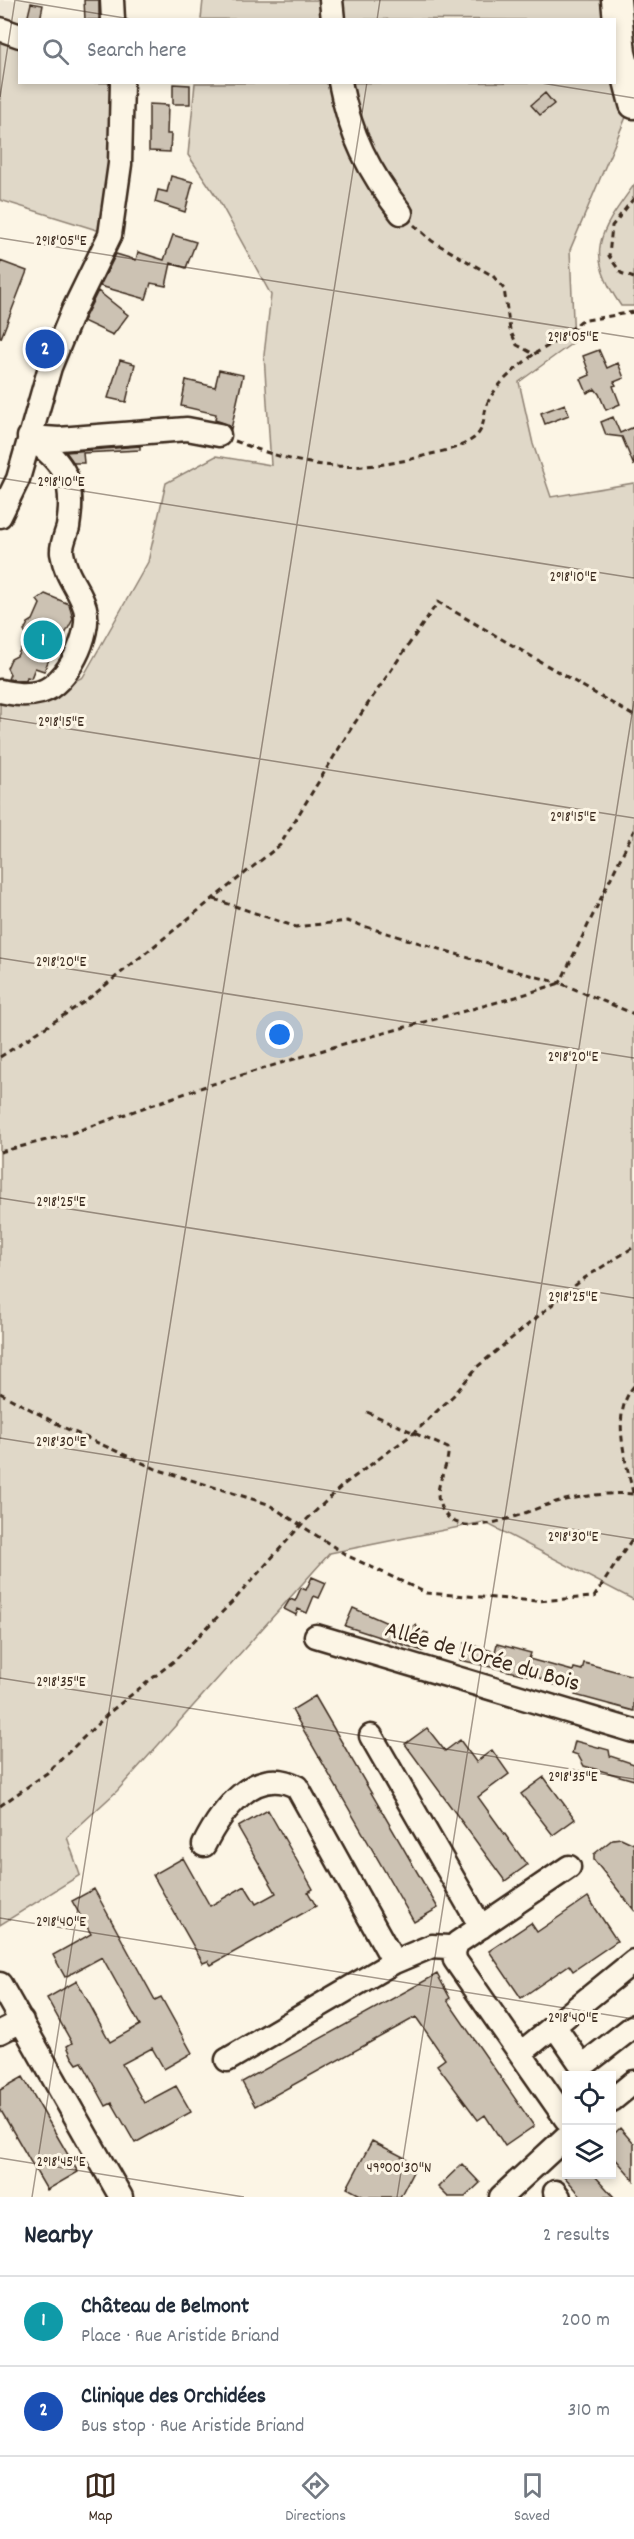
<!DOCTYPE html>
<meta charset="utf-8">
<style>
body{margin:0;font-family:Dekko,sans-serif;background:#f6f6f7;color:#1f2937}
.controls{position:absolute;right:18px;bottom:18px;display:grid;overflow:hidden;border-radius:0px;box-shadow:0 3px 9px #0003}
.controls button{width:54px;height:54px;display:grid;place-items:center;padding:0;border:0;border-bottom:2px solid #e0e1e3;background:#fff;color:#1f2937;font:30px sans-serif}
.you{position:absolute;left:280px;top:1035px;width:21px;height:21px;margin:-15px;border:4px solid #fff;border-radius:50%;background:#1a73e8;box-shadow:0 0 0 9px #1a73e833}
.badge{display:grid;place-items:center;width:39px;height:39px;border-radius:50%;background:#3b2a1e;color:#fff;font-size:20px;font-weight:700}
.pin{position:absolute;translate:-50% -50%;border:3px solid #fff;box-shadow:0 2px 6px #0006}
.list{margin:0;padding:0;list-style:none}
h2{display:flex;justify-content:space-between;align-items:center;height:78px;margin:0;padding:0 24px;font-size:26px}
h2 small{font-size:20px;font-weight:400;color:#747a83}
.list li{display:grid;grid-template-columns:39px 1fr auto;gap:18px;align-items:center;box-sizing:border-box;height:90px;padding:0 24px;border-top:2px solid #e0e1e3}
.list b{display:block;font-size:22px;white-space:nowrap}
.list p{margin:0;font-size:20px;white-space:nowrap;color:#747a83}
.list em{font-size:20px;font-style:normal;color:#747a83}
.icon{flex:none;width:33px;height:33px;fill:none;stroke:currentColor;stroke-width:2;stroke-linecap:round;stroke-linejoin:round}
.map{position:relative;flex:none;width:634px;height:2197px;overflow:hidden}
.search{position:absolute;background:#fff;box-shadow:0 3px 9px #0003;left:18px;right:18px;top:18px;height:66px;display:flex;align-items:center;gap:15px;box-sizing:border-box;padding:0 21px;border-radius:0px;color:#747a83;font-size:22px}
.sheet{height:258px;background:#fff}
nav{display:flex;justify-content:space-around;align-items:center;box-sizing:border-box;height:84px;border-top:2px solid #e0e1e3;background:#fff;font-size:16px;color:#747a83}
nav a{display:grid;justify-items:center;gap:3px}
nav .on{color:#3b2a1e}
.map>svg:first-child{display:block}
.built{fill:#eee6d6}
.green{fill:#e0d8c8;stroke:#8e8173;stroke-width:1.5}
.building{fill:#ccc2b3;stroke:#3b2a1e;stroke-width:1.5}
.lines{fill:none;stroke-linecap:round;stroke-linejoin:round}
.minor-casing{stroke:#3b2a1e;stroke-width:27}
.major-casing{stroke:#3b2a1e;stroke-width:33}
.path{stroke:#3b2a1e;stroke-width:3;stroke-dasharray:6 4.5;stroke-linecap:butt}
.minor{stroke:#fcf5e5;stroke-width:22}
.major{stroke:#fcf5e5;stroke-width:28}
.ticks{fill:none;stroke:#3b2a1e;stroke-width:1.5;stroke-opacity:0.45}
.labels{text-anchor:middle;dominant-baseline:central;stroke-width:6;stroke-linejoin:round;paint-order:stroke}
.street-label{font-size:24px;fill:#3b2a1e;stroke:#fcf5e5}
.ticks-label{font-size:15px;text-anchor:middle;fill:#3b2a1e;stroke:#fcf5e5;stroke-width:6;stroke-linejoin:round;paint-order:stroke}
</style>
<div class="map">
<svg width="634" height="2197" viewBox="0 0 634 2197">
<rect width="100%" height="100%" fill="#fcf5e5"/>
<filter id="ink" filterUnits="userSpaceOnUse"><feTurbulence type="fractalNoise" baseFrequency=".0167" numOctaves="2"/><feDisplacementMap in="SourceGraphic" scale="12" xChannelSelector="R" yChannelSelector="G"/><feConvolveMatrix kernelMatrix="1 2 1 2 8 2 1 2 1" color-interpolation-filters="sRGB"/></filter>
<g filter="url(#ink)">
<path class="built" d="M0 0H32L27 19 20 20 19 36 0 29Z"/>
<path class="green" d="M203 0H634V98L570 250 574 342 519 382 533 444 551 497 634 483V1600L484 1522 330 1553 117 1791 67 1837 80 1875 0 1925V687L31 703 83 677 148 562 166 483 216 456 271 465 264 355 271 295 218 199 188 155 195 83 614 82V20L201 19Z
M0 29 19 36 20 82 121 83 100 231 0 200Z
M634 185V306H621C584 252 599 233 634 185Z"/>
<path class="building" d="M84 0H99V20H85Z
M31 3 43 5 40 20H27Z
M173 84 190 85V104H173Z
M545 93 554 104 540 115 531 105Z
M149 104 168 105 167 134H171L170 152 149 151Z
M171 176 193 182 185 212 155 202 158 190 167 192Z
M173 235 196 242 186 268 171 263 166 286 151 283 146 299 100 286 116 254 136 260 138 252 164 260Z
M0 261 27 271 1 338H0Z
M98 291 128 315 113 335 83 321Z
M599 350 607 368 618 363 624 378 614 382 616 385 613 386 620 404 606 410 599 394 595 389 587 393 581 379 590 375 583 356Z
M120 360 135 364 126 402 108 398Z
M219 370 243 375 231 429 227 424 215 420 216 414 181 406 186 380 215 387Z
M565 404 569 415 545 424 541 413Z
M613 417 620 433 634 427V466L622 437 606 435 601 422Z
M140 446V450L83 453 84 463H74L66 452Z
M45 594 69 604 73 619 60 644 56 643 44 671 35 668 31 678 27 677 26 681 8 679 10 674 7 668 11 659 17 656 27 636 24 631 28 623 33 620 40 604 37 600Z
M312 1577 326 1583 319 1598 314 1596 307 1613 298 1609 296 1615 284 1609 290 1599 295 1601 301 1588 306 1590Z
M353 1608 401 1629 402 1626 410 1628 416 1625 419 1631 428 1633 423 1651 345 1626Z
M465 1643 495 1652 497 1644 531 1653 529 1659 573 1671 574 1668 582 1670 584 1663 634 1676V1711L575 1695 576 1691 544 1682V1679L460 1660Z
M315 1696 438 1908 414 1922 292 1710Z
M427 1728 445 1751 460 1740 476 1762 492 1750 509 1774 478 1797 527 1865 505 1881 405 1744Z
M575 1741 609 1750 610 1756 634 1764V1780L584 1766 578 1755 572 1753Z
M544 1777 575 1819 553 1835 521 1794Z
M268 1810 313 1889 308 1892 316 1906 211 1965 208 1961 203 1963 153 1875 183 1858 210 1906 245 1886 256 1904 276 1893 238 1827Z
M621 1838 634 1844V1910L594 1860V1854L613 1839Z
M94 1889 155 2000 161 1997 192 2053 164 2069 152 2048 122 2064 144 2103 176 2086 191 2112 135 2143 112 2103 106 2106 82 2062 77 2064 72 2057 67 2046 72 2043 47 1998 77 1981 110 2042 140 2025 102 1957 65 1977 53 1955 91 1934 72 1901Z
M588 1897 617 1941 573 1971 569 1965 521 1998 489 1951 531 1923 537 1932Z
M437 1974 450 1998 447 2000 534 2126 505 2146 485 2115 478 2120 437 2065 445 2059 416 2017 255 2106 242 2082Z
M23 2077 78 2172 47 2190 0 2109V2090Z
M620 2128 634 2144V2180L612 2155V2136Z
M372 2141 417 2164 400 2197H364L347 2188Z
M462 2164 480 2183 465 2197H448L438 2187Z
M563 2175H594L614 2197H582Z"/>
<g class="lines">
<g class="minor-casing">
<path id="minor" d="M112 0 113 20
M331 0 333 20
M0 29 20 36
M340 82C350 135 369 172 401 213
M29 437 59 439 187 429 219 435
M0 516 18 479 50 367 73 311 110 235 120 164 122 82
M0 691C14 694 26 696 41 692 67 684 92 634 85 608 79 588 66 578 62 553 61 544 66 535 68 527 75 482 67 464 29 437
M316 1636 634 1731
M371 1736 481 1927
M204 1845C220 1813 255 1763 297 1787L394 1962
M454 1952 457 1943 569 1867
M0 1984 121 2197
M555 2027 580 2063 585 2064 634 2026
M0 2032 22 2021
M522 2052 634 1961
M227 2060 394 1962 432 1946 448 1947 454 1952 455 1960 566 2119
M612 2100 634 2082
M555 2192 559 2197
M501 2197 566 2137"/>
</g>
<g class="major-casing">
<path id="major" d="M616 0 621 53 634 104"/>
</g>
<path class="path" d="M634 198 612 226 609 256 621 273 634 278
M414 225 432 241 493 276 504 289 510 330 517 345 534 354 557 341 581 321 634 312
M235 441C304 468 355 475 427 455 443 451 461 448 474 438 487 428 482 412 489 400 499 381 517 368 534 354
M214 899 296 927 347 921 489 964 560 983 634 830
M0 1057 87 1000 280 845 352 727 438 602 634 716
M0 1152 66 1135 203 1087 340 1045 516 997 560 983 634 1014
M0 1393 65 1428 156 1469 268 1504 348 1556 426 1593 538 1601 594 1597 634 1536
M367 1412 448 1448C450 1466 434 1484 439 1502 454 1552 531 1507 560 1501 583 1496 611 1492 634 1494
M633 1493C626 1460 610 1414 634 1386
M0 1806 47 1773 111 1711 174 1661 236 1598 302 1524 343 1485 414 1433 455 1394 477 1367 583 1279 634 1247"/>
<use href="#minor" class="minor"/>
<use href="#major" class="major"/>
</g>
</g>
<path class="ticks" d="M14 0 137 20M377 20 380 0M535 82 634 98M0 97 15 0M0 238 634 338M0 478 634 578M0 718 634 818M0 958 634 1058M0 1198 634 1298M0 1438 634 1539M0 1678 634 1779M0 1918 634 2019M0 2158 244 2197M32 2197 367 82M397 2197 634 701"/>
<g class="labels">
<g class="street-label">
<text transform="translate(482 1658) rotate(16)">Allée de l'Orée du Bois</text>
</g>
</g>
<g class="ticks-label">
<text x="61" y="245">2°18'05"E</text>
<text x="573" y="341">2°18'05"E</text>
<text x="61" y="486">2°18'10"E</text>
<text x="573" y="581">2°18'10"E</text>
<text x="61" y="726">2°18'15"E</text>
<text x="573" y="821">2°18'15"E</text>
<text x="61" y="966">2°18'20"E</text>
<text x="573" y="1061">2°18'20"E</text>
<text x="61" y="1206">2°18'25"E</text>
<text x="573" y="1301">2°18'25"E</text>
<text x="61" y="1446">2°18'30"E</text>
<text x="573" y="1541">2°18'30"E</text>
<text x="61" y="1686">2°18'35"E</text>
<text x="573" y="1781">2°18'35"E</text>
<text x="61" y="1926">2°18'40"E</text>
<text x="573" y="2022">2°18'40"E</text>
<text x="61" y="2166">2°18'45"E</text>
<text x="399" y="2172">49°00'30"N</text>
</g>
</svg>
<div class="controls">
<button><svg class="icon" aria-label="locate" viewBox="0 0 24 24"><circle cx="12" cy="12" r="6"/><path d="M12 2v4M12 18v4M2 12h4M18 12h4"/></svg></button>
<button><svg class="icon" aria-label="layers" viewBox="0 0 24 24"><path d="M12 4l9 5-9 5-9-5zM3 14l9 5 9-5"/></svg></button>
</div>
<div class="you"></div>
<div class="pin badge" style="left:43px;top:640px;background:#0f9aa8">1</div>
<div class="pin badge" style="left:45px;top:349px;background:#1a4fb4">2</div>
<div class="search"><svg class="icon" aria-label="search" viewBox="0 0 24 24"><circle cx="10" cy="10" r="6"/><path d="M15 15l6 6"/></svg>Search here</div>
</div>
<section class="sheet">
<h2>Nearby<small>2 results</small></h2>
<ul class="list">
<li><span class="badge" style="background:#0f9aa8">1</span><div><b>Château de Belmont</b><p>Place · Rue Aristide Briand</p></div><em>200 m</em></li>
<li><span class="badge" style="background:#1a4fb4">2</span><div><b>Clinique des Orchidées</b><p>Bus stop · Rue Aristide Briand</p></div><em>310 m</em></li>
</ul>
</section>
<nav>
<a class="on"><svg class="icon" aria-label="map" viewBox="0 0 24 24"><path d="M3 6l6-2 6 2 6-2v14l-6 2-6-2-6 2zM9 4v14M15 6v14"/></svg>Map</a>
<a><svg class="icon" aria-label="directions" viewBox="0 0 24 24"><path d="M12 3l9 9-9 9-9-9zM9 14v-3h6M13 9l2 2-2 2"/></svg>Directions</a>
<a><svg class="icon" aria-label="saved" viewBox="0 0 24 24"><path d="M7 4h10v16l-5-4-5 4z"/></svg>Saved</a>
</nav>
